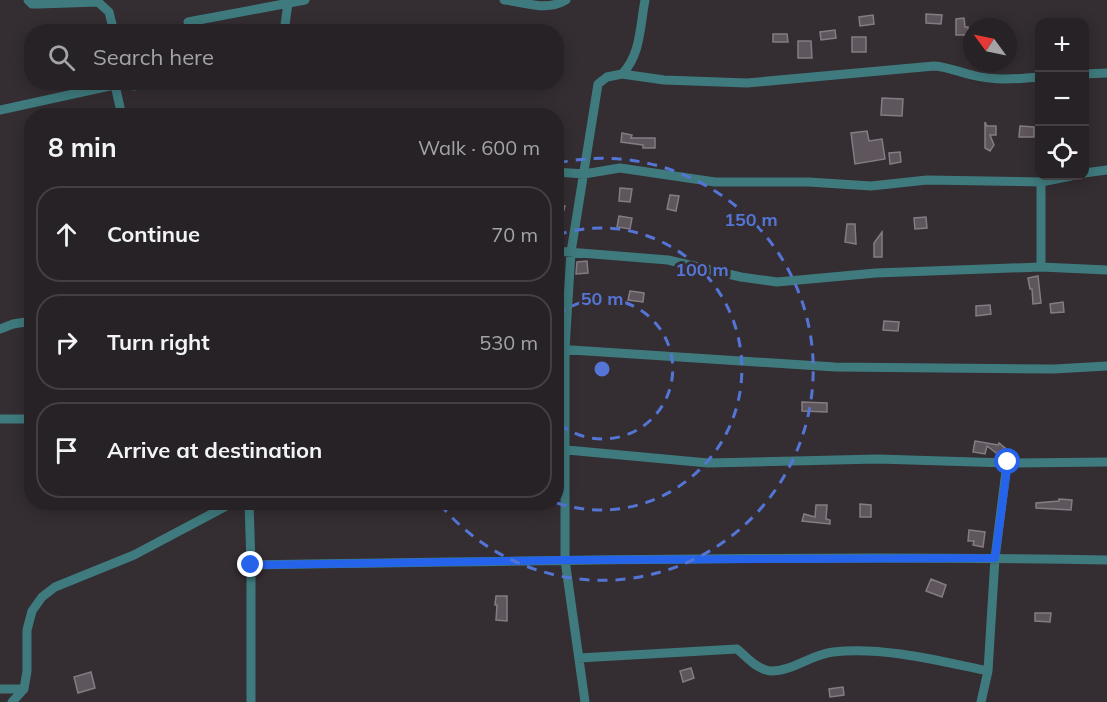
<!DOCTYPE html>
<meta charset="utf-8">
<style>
body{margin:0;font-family:Mulish,sans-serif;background:#2f2a2e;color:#f1f3f6}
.controls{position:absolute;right:18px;top:18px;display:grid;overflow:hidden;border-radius:12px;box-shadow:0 3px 15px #0003}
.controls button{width:54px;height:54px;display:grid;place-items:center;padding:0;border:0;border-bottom:2px solid #433f43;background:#272226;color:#f1f3f6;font:30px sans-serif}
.compass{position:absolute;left:963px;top:18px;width:54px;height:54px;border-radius:50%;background:#272226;box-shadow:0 3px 15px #0003;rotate:303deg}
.stop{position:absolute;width:18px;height:18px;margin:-14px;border:4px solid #2563eb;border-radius:50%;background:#fff}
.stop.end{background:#2563eb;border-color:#fff;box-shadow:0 2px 6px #0008}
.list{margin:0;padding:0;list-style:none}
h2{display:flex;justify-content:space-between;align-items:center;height:78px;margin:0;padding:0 24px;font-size:26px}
h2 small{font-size:20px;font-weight:400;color:#a4a4a7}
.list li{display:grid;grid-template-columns:39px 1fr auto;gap:18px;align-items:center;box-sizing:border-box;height:96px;margin:0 12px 12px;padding:0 12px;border:2px solid #433f43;border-radius:24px}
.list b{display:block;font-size:22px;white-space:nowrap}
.list em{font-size:20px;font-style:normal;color:#a4a4a7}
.icon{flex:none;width:33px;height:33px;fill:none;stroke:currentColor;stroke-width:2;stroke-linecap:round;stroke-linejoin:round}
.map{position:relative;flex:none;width:1107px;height:702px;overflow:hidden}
.search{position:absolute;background:#272226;box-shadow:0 3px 15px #0003;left:24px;top:24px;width:540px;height:66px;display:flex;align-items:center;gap:15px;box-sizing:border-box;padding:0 21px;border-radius:24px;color:#a4a4a7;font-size:22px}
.panel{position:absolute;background:#272226;box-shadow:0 3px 15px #0003;left:24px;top:108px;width:540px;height:402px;border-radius:24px}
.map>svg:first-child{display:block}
.building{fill:#5e565c;stroke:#847c82;stroke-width:1.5}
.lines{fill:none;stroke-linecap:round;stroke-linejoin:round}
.minor{stroke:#3f7b7e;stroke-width:9}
.route{stroke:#2563eb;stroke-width:8}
.ring{fill:none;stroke:#5475d6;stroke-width:3;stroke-dasharray:10 8}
.centre{fill:#5475d6;stroke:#342d32;stroke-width:3}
.ring-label{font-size:18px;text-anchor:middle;font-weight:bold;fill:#5475d6;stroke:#342d32;stroke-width:6;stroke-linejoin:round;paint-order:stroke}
</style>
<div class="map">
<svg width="1107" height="702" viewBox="0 0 1107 702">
<rect width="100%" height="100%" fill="#342d32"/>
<path class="building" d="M926 14 942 15 941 24 926 23Z
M873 15 874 24 860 26 859 17Z
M964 18 965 27H968V35H956V19Z
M835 30 836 38 821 40 820 32Z
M773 34H787L788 42H773Z
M852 37H866V52H852Z
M798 41H811L812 58H798Z
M882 98 903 99 902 116 881 115Z
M985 122 987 126H996V135H990L994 145 990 151 985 148Z
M1020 126 1034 127V137H1019Z
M867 131 869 141 882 139 885 159 855 164 851 133Z
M622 133 632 135 631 138H655V148H643V145L621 142Z
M900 152 901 162 890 164 889 153Z
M620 188 632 189 630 202 619 201Z
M670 195 679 196 676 211 667 209Z
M556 204 565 206 559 227H556Z
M619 216 632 218 630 229 617 227Z
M926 217 927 228 915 229 914 218Z
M847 224H855L856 244 845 242Z
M882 232V257H874V243Z
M587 261 588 273 576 274 577 262Z
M1038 276 1041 303 1033 304 1032 289H1030L1028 278Z
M630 291 644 293 643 302 628 300Z
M1063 302 1064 312 1051 313 1050 304Z
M990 305 991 314 976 316V306Z
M884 321 899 322 898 331 883 330Z
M802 402 827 403V412L802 411Z
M975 441 998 445 999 443 1005 448 1000 456 987 446 985 454 973 452Z
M1059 499 1072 500 1071 510 1036 508V503L1059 501Z
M860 504 871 505V517H860Z
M816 505H827L826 519 830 520V524L802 521 804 514 815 517Z
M969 530 985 532 983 547 973 545 974 541H968Z
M931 579 946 585 942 597 926 591Z
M496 596H507V621L496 620 497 605H495Z
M1035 613H1051L1050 622 1035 621Z
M691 668 694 678 683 682 680 671Z
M91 672 95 688 78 693 74 677Z
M843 687 844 695 830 697 829 689Z"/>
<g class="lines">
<path class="minor" d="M28 0 32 4H39L98 2 109 12 114 32
M504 0C525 2 546 12 566 0
M188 22 305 0
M284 32 288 3
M622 74C641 55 640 25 645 0
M1084 74 1107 73
M115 85 122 116
M0 110 128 82 134 86 151 82
M556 172 584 174 620 168 715 182H809L871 186 927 180 1041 182 1071 176
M1084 173 1107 170
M556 251 668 260 741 277 777 282 876 273 1041 267 1107 270
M1041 267V182
M0 329 13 324 32 321
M556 349 835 367 1054 369 1107 366
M0 419H32
M556 449 708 463 878 459 1007 463 1107 462
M249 502 251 565V702
M251 565C536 561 822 555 1107 560
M579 658 737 649C747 657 757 670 771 671 793 671 812 654 833 652 882 646 940 661 988 671
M0 689H24
M12 702 24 689 27 671V630L32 611 42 597 55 587 134 555 234 502
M585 702 565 560V349L571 252 598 84 607 77 622 74 664 80 747 83 934 66C948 67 959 72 972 75 994 81 1017 79 1040 77
M981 702 988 671 995 558 1007 463"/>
</g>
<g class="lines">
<path class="route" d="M251 565 565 560 995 558 1008 462"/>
</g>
<g class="ring">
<path d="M557 316A70 70 0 1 1 557 422"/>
<path d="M557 235A141 141 0 1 1 557 503"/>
<path d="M558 163A211 211 0 1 1 439 503"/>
</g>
<circle cx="602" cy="369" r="9" class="centre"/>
<g class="ring-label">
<text x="751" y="226">150 m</text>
<text x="702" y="276">100 m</text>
<text x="602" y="305">50 m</text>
</g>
</svg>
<div class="controls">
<button>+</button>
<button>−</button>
<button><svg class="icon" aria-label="locate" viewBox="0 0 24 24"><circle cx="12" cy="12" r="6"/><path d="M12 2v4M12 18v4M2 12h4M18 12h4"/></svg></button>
</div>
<svg class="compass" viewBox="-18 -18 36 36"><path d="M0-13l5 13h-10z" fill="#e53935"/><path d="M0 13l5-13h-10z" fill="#a4a4a7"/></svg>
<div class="stop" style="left:1008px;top:462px"></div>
<div class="stop end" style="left:251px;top:565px"></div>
<div class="search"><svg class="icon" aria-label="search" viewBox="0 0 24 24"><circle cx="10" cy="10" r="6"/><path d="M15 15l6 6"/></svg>Search here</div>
<section class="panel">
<h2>8 min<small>Walk · 600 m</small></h2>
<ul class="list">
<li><svg class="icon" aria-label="ahead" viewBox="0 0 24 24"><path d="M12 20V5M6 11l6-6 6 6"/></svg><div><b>Continue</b></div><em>70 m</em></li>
<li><svg class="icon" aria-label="right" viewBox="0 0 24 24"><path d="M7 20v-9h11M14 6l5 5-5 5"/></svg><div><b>Turn right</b></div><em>530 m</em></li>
<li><svg class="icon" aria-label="arrive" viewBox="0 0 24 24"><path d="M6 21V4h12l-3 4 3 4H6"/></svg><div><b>Arrive at destination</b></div></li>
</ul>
</section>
</div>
